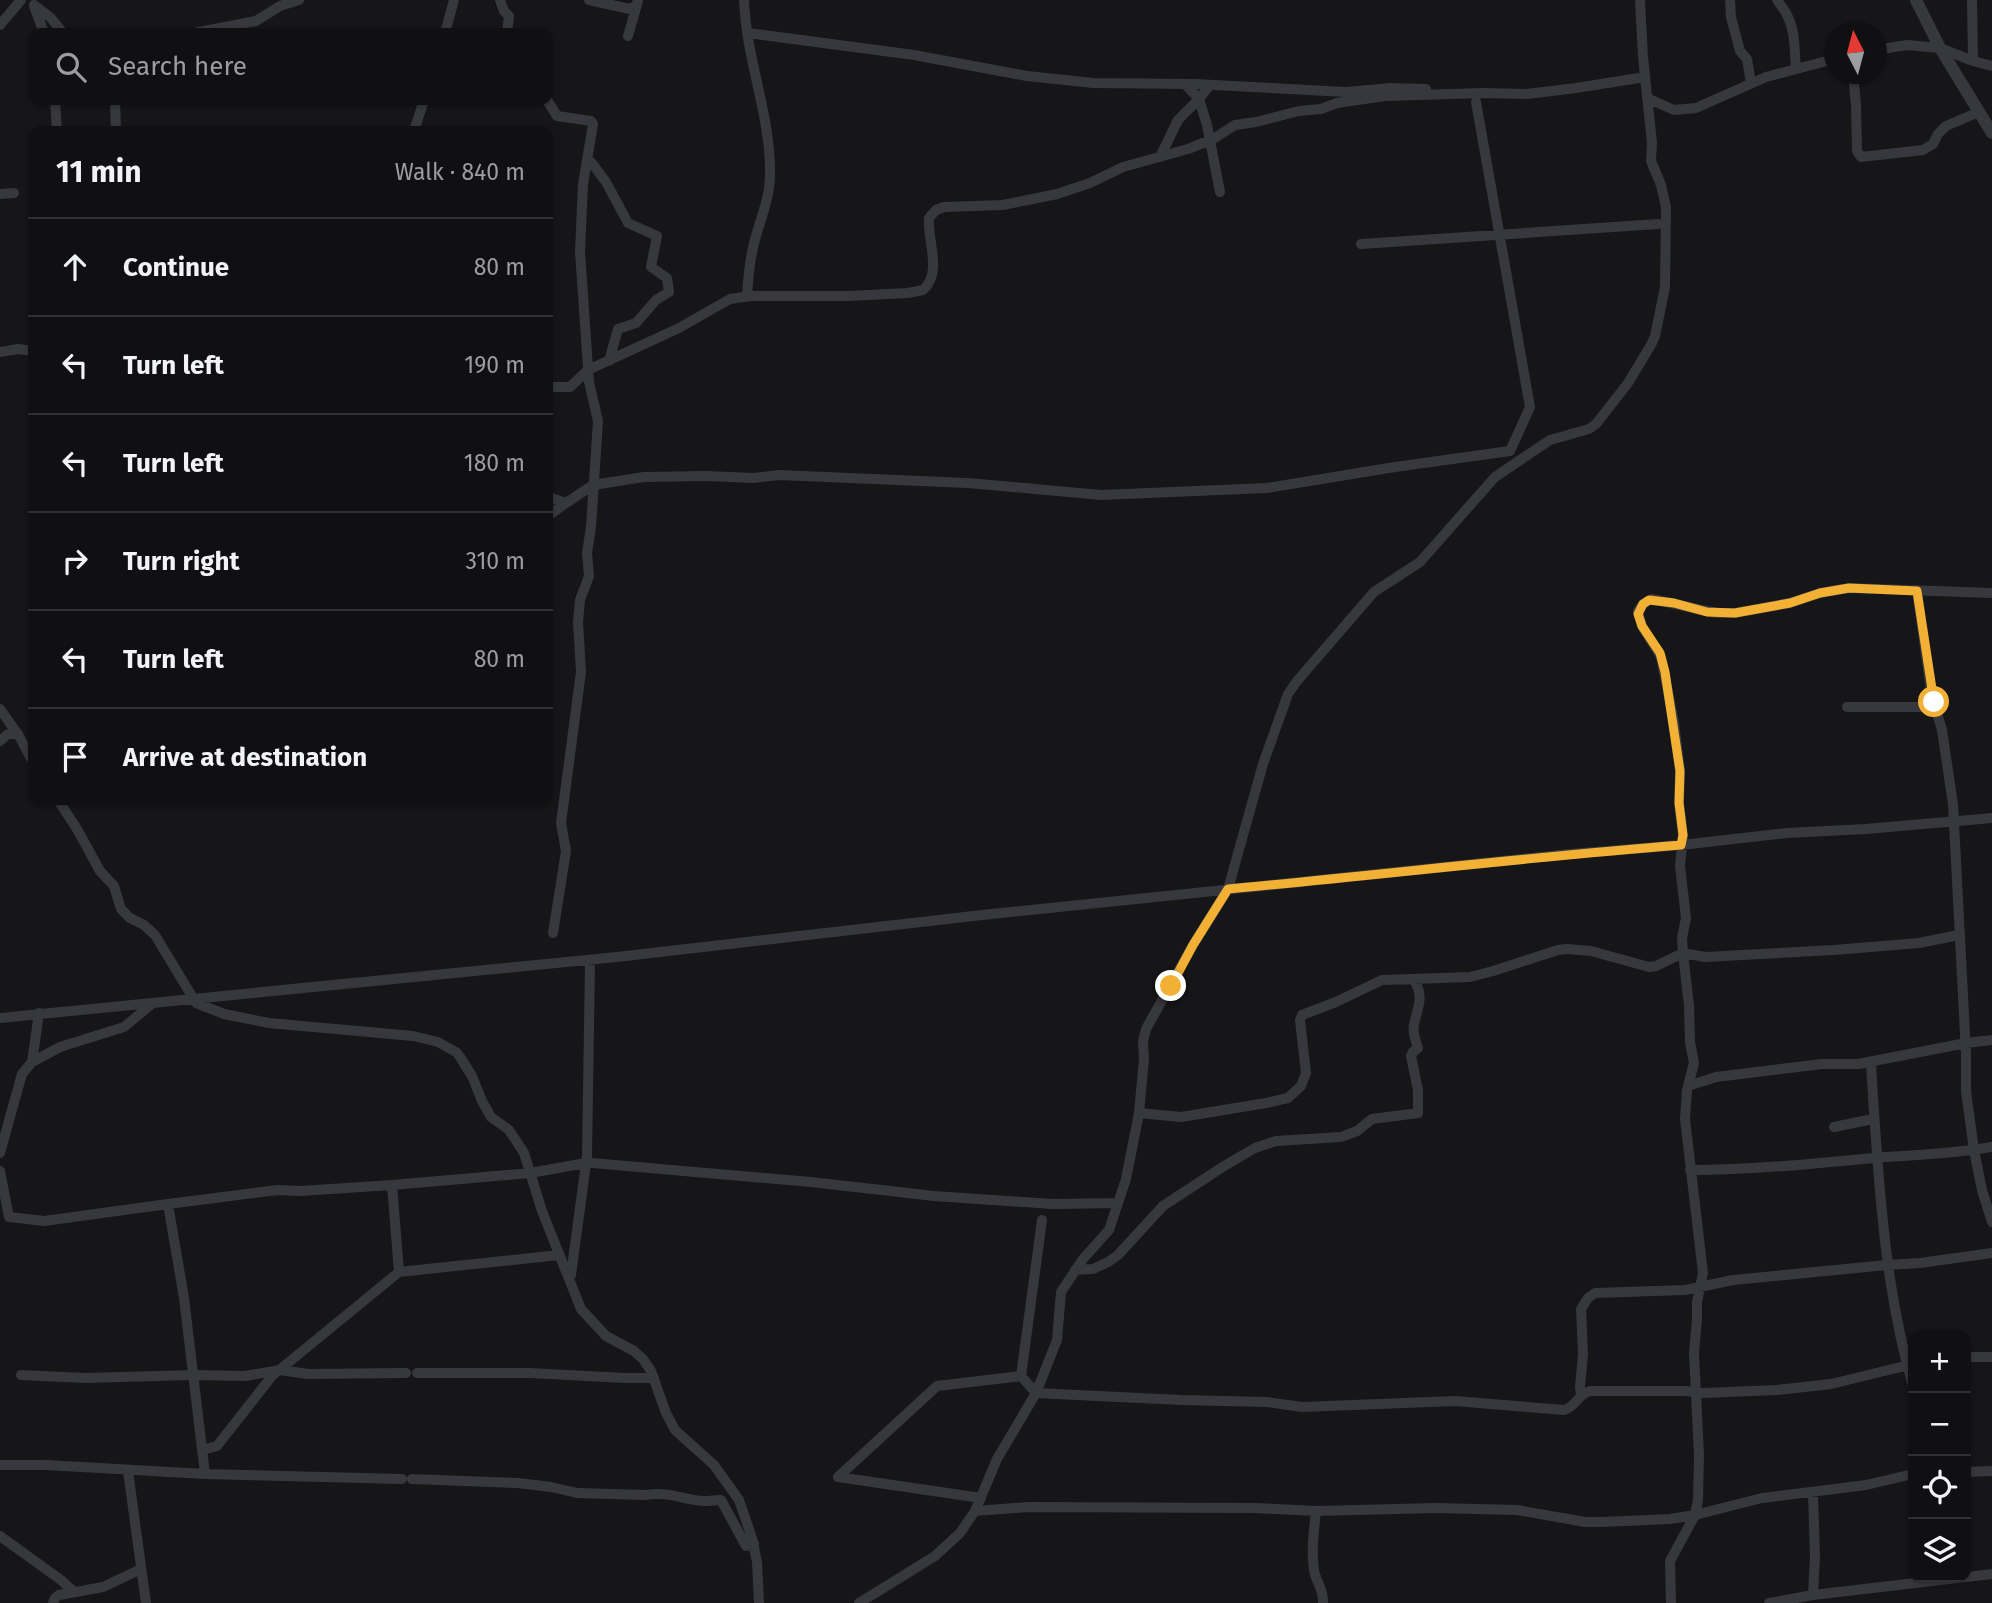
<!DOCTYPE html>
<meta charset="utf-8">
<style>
body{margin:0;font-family:"Fira Sans",sans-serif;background:#1e1e20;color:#f1f3f6}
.controls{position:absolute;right:21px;bottom:21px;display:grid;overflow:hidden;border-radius:14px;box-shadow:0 2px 5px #0004}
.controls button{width:63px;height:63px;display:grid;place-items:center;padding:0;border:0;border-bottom:2px solid #303032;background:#101012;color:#f1f3f6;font:35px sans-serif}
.compass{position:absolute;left:1824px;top:21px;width:63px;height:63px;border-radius:50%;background:#101012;box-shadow:0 2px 5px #0004;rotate:354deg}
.stop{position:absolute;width:21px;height:21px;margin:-16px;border:5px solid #f2b134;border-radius:50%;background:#fff}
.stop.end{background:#f2b134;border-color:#fff;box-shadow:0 2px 7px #0008}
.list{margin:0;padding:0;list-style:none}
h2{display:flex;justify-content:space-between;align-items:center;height:91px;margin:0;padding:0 28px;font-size:30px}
h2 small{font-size:23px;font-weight:400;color:#9c9d9f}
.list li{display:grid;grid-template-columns:46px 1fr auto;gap:21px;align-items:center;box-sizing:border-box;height:98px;padding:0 28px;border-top:2px solid #303032}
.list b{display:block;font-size:26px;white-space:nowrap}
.list em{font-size:23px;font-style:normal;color:#9c9d9f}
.icon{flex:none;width:38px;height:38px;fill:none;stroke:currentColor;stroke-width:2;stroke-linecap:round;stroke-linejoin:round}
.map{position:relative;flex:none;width:1992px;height:1603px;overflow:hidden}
.search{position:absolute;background:#101012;box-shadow:0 2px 5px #0004;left:28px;top:28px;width:525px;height:77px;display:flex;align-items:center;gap:18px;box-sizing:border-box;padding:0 24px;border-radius:14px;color:#9c9d9f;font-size:26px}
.panel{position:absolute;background:#101012;box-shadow:0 2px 5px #0004;left:28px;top:126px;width:525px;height:679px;border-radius:14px}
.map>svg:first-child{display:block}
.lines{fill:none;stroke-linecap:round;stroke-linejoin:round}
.minor{stroke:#37383d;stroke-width:10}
.tertiary{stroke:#37383d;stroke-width:12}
.route{stroke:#f2b134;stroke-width:9}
</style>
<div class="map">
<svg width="1992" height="1603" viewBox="0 0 1992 1603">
<rect width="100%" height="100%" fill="#161618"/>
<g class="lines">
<path class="minor" d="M500 0 504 11 509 16 507 33
M589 0 630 9 635 7 638 1 628 36
M744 0C746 59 771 116 770 175 770 200 758 224 753 248 749 264 748 280 747 296
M1730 0 1731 17 1740 51 1747 59 1751 83
M1777 0C1780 5 1785 10 1787 15 1796 32 1794 50 1796 68
M1972 0 1973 61
M34 5 51 18 63 33
M34 6 44 33
M0 25 21 0
M194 33 256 21 280 6 299 0
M445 33 454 0
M748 33 914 55 1027 76 1093 83 1195 84 1346 92 1391 88 1426 89
M1876 50 1907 45 1940 48 1973 61 1992 66
M1853 74 1856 105 1857 151 1861 157 1923 150 1933 144 1938 134 1946 126 1979 112
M1210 85 1199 99 1207 125 1220 192
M1647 98 1674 110 1696 108 1766 77 1834 59
M55 100 57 131
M115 100 116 131
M547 100 557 116 591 121 593 124 583 184 580 252 589 382 598 421 591 527 587 553 589 576 580 600 578 622 581 672 561 823 566 851 553 933
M414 131 424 100
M1160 157 1178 120 1199 99 1185 84
M591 162 606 182 628 223 657 236 651 267 667 278 669 292 656 300 636 323 618 329 609 361
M0 194 14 193
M1361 244 1658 224
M0 352 18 349 33 351
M548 387H570L588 370 679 328 730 299 751 296H849L908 293 923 290C943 273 927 240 929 218L936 210 944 207 1003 205 1057 194 1090 183 1123 167 1188 149 1213 139 1235 125 1256 122 1299 111 1321 109 1337 103 1385 96 1483 93 1527 94 1576 88 1645 77
M548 497 566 503 548 516
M566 503 593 485 644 477 707 476 753 478 779 475 968 483 1101 495 1267 488 1395 467 1510 451 1530 407 1476 102
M1917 591 1932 697 1942 730 1953 804 1966 1053V1091L1974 1150 1982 1190 1992 1222
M1847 707H1920L1935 704
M0 709 19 736 33 762
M0 741 8 734H18
M58 800 77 829 100 871 114 886 121 909 130 918 144 925 155 935 196 1003 224 1014 269 1023 413 1036 438 1042 456 1052 460 1057 472 1076 482 1101 491 1117 509 1130 524 1153 542 1211 581 1309 606 1336 634 1351 643 1359 651 1371 666 1413 675 1430 714 1465 739 1500 752 1538 757 1562 759 1603
M0 1018 617 957 982 915 1570 854 1681 845 1786 833 1866 829 1992 818
M32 1062 39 1013
M1871 1062C1873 1102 1876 1141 1879 1180 1885 1250 1893 1317 1913 1386
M1688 1086 1716 1077 1822 1064H1858L1966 1043 1992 1040
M1139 1113 1181 1117 1266 1103 1288 1098 1301 1086 1306 1073 1300 1020 1302 1015 1336 1002 1382 980 1470 977 1493 971 1558 950 1567 949 1591 951 1649 967 1656 966 1683 953 1705 957 1834 950 1919 943 1959 935
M1834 1127 1873 1119
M0 1153 22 1074 32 1062 60 1047 124 1027 153 1003
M592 1163 811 1182 934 1196 1053 1204 1118 1203
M1690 1170C1751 1170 1812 1164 1873 1158 1913 1155 1953 1154 1992 1147
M0 1171 9 1217 44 1221 168 1204 184 1298 205 1474
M392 1185 530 1173 586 1163
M168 1204 278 1190 300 1191 392 1185 399 1272 272 1376 217 1446 203 1450
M1075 1270 1093 1269 1108 1262 1118 1255 1163 1206 1224 1166 1255 1148 1276 1141 1341 1137 1357 1131 1372 1119 1418 1113V1090L1411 1056 1413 1052 1418 1048C1416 1041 1412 1033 1414 1025 1417 1008 1425 997 1414 980
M399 1272 559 1255
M571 1275 587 1156 590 963
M1966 1357H1992
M417 1373H529L626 1378H654
M21 1375 85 1378 194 1375 245 1376 280 1370 308 1374 406 1373
M1021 1376 1042 1220
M1581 1395 1580 1387 1583 1354 1581 1309 1588 1298 1595 1293 1685 1290 1733 1280 1887 1265 1920 1263 1992 1253
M0 1465H46L205 1474 402 1479
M128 1471 146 1603
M1966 1472 1992 1471
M838 1477 937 1386 1021 1376 1036 1393 1181 1400 1267 1402 1302 1407 1455 1401 1564 1410C1576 1407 1578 1394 1590 1391H1685L1703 1393 1777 1390 1831 1384 1913 1364
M838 1477 981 1498
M412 1479 518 1483 551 1487 577 1493 646 1495C671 1491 682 1500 704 1501 710 1501 716 1500 721 1500L746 1546 754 1544
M1813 1492 1815 1557 1813 1595
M975 1511 1028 1507 1254 1508 1316 1511 1436 1508 1517 1510 1585 1522H1602L1670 1519 1695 1515 1762 1498 1866 1485 1913 1474
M1316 1511C1314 1530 1311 1550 1314 1570 1316 1582 1324 1590 1323 1603
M0 1536 61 1580 74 1592
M53 1603 55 1598 59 1595 103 1587 141 1569
M859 1603 935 1556 960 1533 975 1511 997 1459 1036 1393 1057 1340 1061 1292 1083 1259 1109 1230 1126 1179 1139 1113 1144 1059 1143 1041 1146 1029 1193 945 1228 889 1263 764 1288 694 1297 681 1374 592 1420 562 1495 477 1550 440 1589 429 1596 424 1628 383 1651 345 1655 336 1665 287 1666 207 1661 185 1651 161 1652 143 1643 57 1640 0
M1671 1603 1670 1561 1695 1515 1698 1500 1699 1455 1694 1353 1697 1320V1302L1703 1273 1685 1119 1687 1090 1694 1063 1690 1042 1689 1006 1683 953 1682 938 1686 918 1680 866 1683 835 1679 803 1680 771 1674 722 1661 657 1642 626 1638 611 1643 604 1652 599 1716 613H1735L1790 603 1820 593 1849 588 1992 593
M1769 1603 1813 1595 1992 1574"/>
<path class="tertiary" d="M1916 0 1940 48 1992 133"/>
</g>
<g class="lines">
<path class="route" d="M1171 986 1193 945 1228 889C1379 875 1530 857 1681 845L1683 835 1679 803 1680 771 1665 672 1660 653 1642 626 1638 614 1643 604 1649 600 1674 603 1707 612 1735 613 1790 603 1820 593 1849 588 1917 591 1934 702"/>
</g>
</svg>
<div class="controls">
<button>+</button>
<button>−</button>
<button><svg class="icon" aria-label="locate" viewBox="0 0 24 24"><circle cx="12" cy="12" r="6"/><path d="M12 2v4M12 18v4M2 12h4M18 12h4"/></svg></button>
<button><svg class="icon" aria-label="layers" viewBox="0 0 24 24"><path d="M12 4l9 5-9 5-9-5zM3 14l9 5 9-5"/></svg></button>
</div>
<svg class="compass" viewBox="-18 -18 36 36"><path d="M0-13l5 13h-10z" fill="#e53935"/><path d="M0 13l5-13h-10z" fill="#9c9d9f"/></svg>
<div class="stop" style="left:1934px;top:702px"></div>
<div class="stop end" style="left:1171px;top:986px"></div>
<div class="search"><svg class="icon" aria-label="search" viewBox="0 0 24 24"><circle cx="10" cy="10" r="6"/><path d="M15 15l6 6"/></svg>Search here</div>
<section class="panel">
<h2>11 min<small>Walk · 840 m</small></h2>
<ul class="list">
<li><svg class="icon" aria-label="ahead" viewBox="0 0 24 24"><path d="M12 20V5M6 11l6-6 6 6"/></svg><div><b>Continue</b></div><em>80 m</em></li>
<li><svg class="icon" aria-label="left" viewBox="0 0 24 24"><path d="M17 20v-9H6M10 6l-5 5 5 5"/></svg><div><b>Turn left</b></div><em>190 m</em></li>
<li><svg class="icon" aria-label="left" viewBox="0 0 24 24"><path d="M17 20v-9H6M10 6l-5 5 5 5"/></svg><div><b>Turn left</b></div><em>180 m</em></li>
<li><svg class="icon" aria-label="right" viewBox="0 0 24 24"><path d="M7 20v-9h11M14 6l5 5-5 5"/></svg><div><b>Turn right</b></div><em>310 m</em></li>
<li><svg class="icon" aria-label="left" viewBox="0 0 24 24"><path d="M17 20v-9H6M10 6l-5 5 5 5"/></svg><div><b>Turn left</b></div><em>80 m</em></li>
<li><svg class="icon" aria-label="arrive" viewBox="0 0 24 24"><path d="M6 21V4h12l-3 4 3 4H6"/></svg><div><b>Arrive at destination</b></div></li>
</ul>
</section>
</div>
